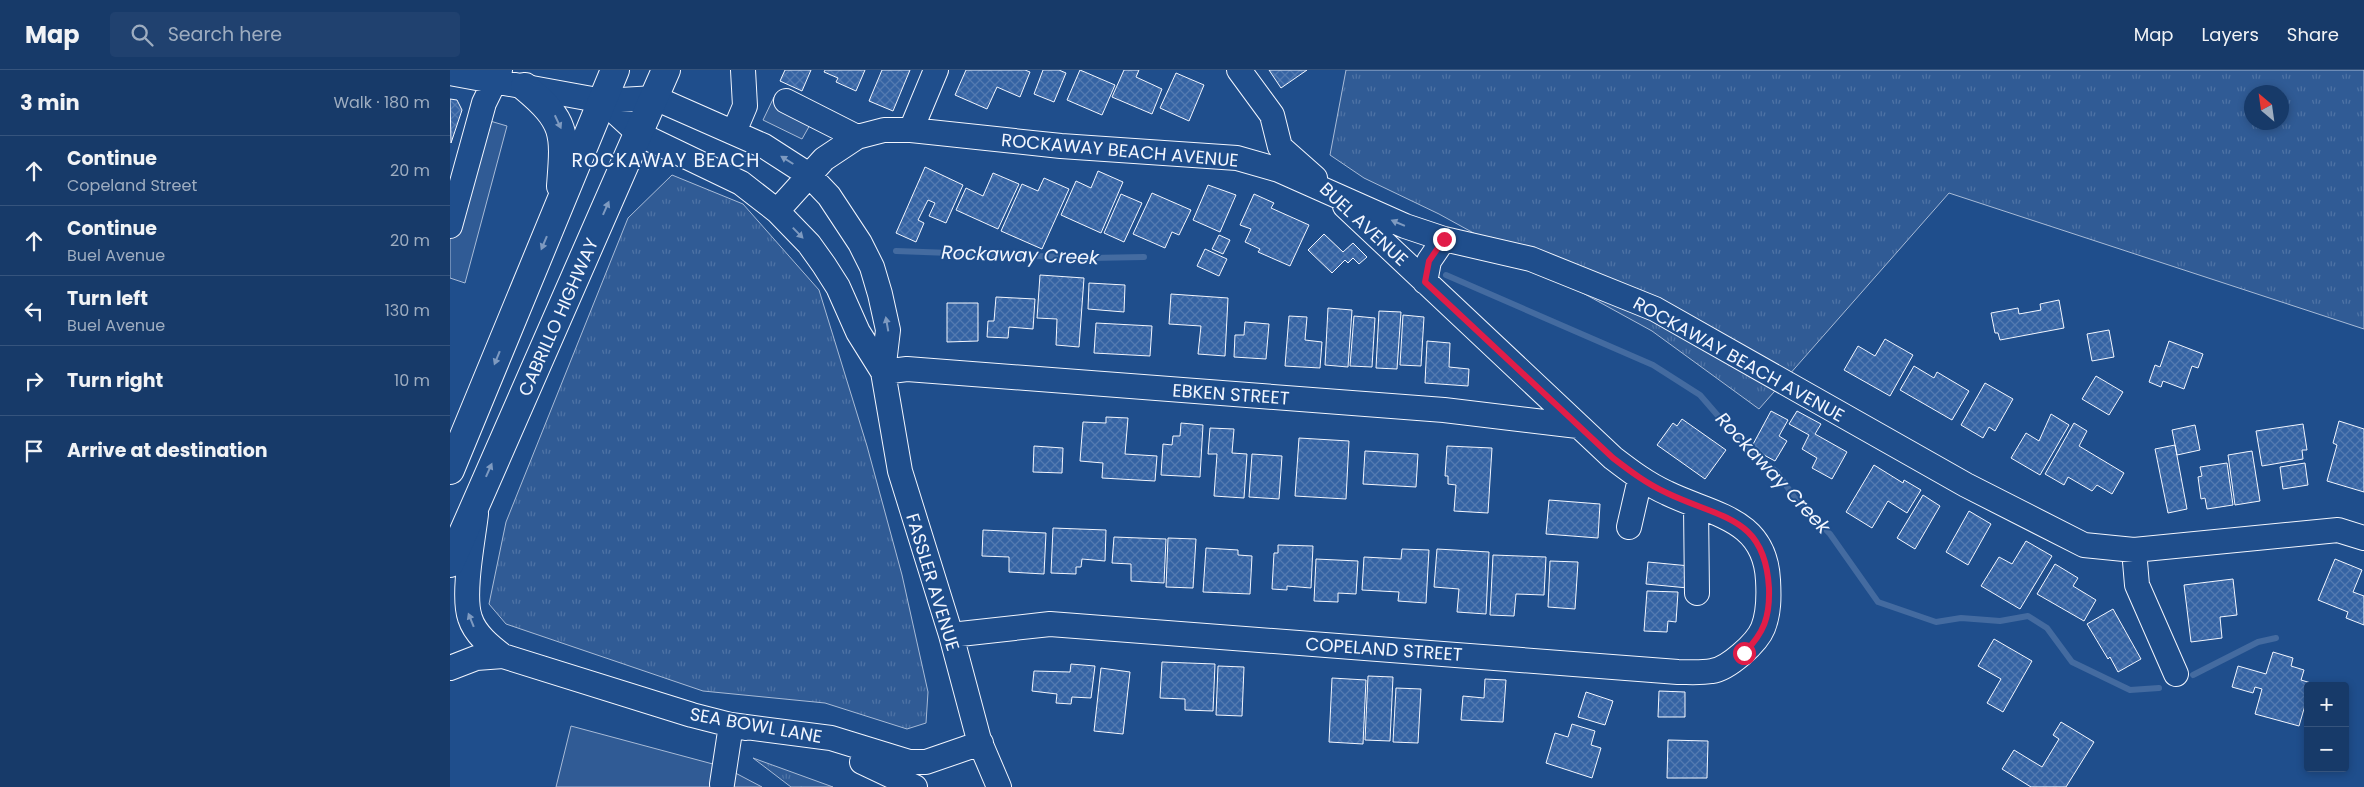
<!DOCTYPE html>
<meta charset="utf-8">
<style>
body{margin:0;font-family:Poppins,sans-serif;background:#20416f;color:#f1f3f6}
.controls{position:absolute;right:15px;bottom:15px;display:grid;overflow:hidden;border-radius:5px;box-shadow:0 2px 8px #0003}
.controls button{width:45px;height:45px;display:grid;place-items:center;padding:0;border:0;border-bottom:1px solid #36547d;background:#173a69;color:#f1f3f6;font:25px sans-serif}
.compass{position:absolute;left:1794px;top:15px;width:45px;height:45px;border-radius:50%;background:#173a69;box-shadow:0 2px 8px #0003;rotate:331deg}
.stop{position:absolute;width:15px;height:15px;margin:-11px;border:4px solid #e11d48;border-radius:50%;background:#fff}
.stop.end{background:#e11d48;border-color:#fff;box-shadow:0 1px 5px #0008}
.list{margin:0;padding:0;list-style:none}
h2{display:flex;justify-content:space-between;align-items:center;height:65px;margin:0;padding:0 20px;font-size:21px}
h2 small{font-size:16px;font-weight:400;color:#9eadc0}
.list li{display:grid;grid-template-columns:32px 1fr auto;gap:15px;align-items:center;box-sizing:border-box;height:70px;padding:0 20px;border-top:1px solid #36547d}
.list b{display:block;font-size:19px;white-space:nowrap}
.list p{margin:0;font-size:16px;white-space:nowrap;color:#9eadc0}
.list em{font-size:16px;font-style:normal;color:#9eadc0}
.icon{flex:none;width:28px;height:28px;fill:none;stroke:currentColor;stroke-width:2;stroke-linecap:round;stroke-linejoin:round}
.map{position:relative;flex:none;width:1914px;height:717px;overflow:hidden}
header{display:flex;align-items:center;gap:30px;box-sizing:border-box;height:70px;padding:0 25px;background:#173a69;border-bottom:1px solid #36547d}
header strong{font-size:24px}
nav{display:flex;gap:28px;margin-inline-start:auto;font-size:18px}
.search{width:350px;height:45px;background:#20416f;display:flex;align-items:center;gap:12px;box-sizing:border-box;padding:0 18px;border-radius:5px;color:#9eadc0;font-size:19px}
main{display:flex}
aside{flex:1;background:#173a69}
.map>svg:first-child{display:block}
.grass{fill:url(#grass-tufts);stroke:#a8bbd7;fill-rule:evenodd}
.built{fill:#305b95;stroke:#a8bbd7}
.lines{fill:none;stroke-linecap:round;stroke-linejoin:round}
.stream{stroke:#446ba0;stroke-width:6}
.building{fill:url(#building-cross-hatch);stroke:#f2f6ff}
.minor-casing{stroke:#f2f6ff;stroke-width:26}
.highway-casing{stroke:#f2f6ff;stroke-width:30}
.minor{stroke:#1f4e8c;stroke-width:24}
.highway{stroke:#1f4e8c;stroke-width:28}
.oneway{fill:#7e9ac0}
.route{stroke:#e11d48;stroke-width:6}
.labels{text-anchor:middle;dominant-baseline:central;stroke-width:4;stroke-linejoin:round;paint-order:stroke}
.street-label{font-size:18px;fill:#f2f6ff;stroke:#1f4e8c}
.neighbourhood-label{font-size:19px;letter-spacing:1px;fill:#f2f6ff;stroke:#1f4e8c}
.water-label{font-size:19px;font-style:italic;fill:#f2f6ff;stroke:#1f4e8c}
</style>
<header>
<strong>Map</strong>
<div class="search"><svg class="icon" aria-label="search" viewBox="0 0 24 24"><circle cx="10" cy="10" r="6"/><path d="M15 15l6 6"/></svg>Search here</div>
<nav><a>Map</a><a>Layers</a><a>Share</a></nav>
</header>
<main>
<aside>
<h2>3 min<small>Walk · 180 m</small></h2>
<ul class="list">
<li><svg class="icon" aria-label="ahead" viewBox="0 0 24 24"><path d="M12 20V5M6 11l6-6 6 6"/></svg><div><b>Continue</b><p>Copeland Street</p></div><em>20 m</em></li>
<li><svg class="icon" aria-label="ahead" viewBox="0 0 24 24"><path d="M12 20V5M6 11l6-6 6 6"/></svg><div><b>Continue</b><p>Buel Avenue</p></div><em>20 m</em></li>
<li><svg class="icon" aria-label="left" viewBox="0 0 24 24"><path d="M17 20v-9H6M10 6l-5 5 5 5"/></svg><div><b>Turn left</b><p>Buel Avenue</p></div><em>130 m</em></li>
<li><svg class="icon" aria-label="right" viewBox="0 0 24 24"><path d="M7 20v-9h11M14 6l5 5-5 5"/></svg><div><b>Turn right</b></div><em>10 m</em></li>
<li><svg class="icon" aria-label="arrive" viewBox="0 0 24 24"><path d="M6 21V4h12l-3 4 3 4H6"/></svg><div><b>Arrive at destination</b></div></li>
</ul>
</aside>
<div class="map">
<svg width="1914" height="717" viewBox="0 0 1914 717">
<defs>
<pattern id="grass-tufts" width="24" height="20" patternUnits="userSpaceOnUse" patternTransform="scale(1.25)"><rect width="24" height="20" fill="#305b95"/><path d="M3 7l-1-3M5 7V3M7 7l1-3M15 17l-1-3M17 17v-4M19 17l1-3" fill="none" stroke="#4e73a5"/></pattern>
<pattern id="building-cross-hatch" width="8" height="8" patternUnits="userSpaceOnUse" patternTransform="scale(1.25)"><rect width="8" height="8" fill="#3563a3"/><path d="M0 0l8 8M0 8l8-8" fill="none" stroke="#537ab1"/></pattern>
</defs>
<rect width="100%" height="100%" fill="#1f4e8c"/>
<path class="grass" d="M896 0H1914V259L1499 123 1309 339 1202 261 989 144 914 108 880 85ZM1802 22H1832V52H1802Z
M222 105 293 134 369 220 417 376 452 505 478 622 476 653 457 659 375 633 253 621 56 554 39 534 56 452 178 148Z
M303 688 383 717H341Z"/>
<path class="built" d="M324 27 365 46 352 69 313 50Z
M30 48 57 56 15 213 0 208V156Z
M121 656 274 697 312 717H106Z"/>
<g class="lines">
<path class="stream" d="M446 181 641 188 694 187
M996 205 1203 295 1250 325 1295 377 1327 402 1344 427 1380 464 1428 532 1486 552 1511 548 1550 551 1578 546 1597 558 1622 592 1680 620 1709 618
M1743 605 1808 572 1826 568"/>
</g>
<path class="building" d="M335 0H361L352 21 330 11Z
M375 0H415L406 21 386 12 388 8 374 2Z
M432 0H460L443 41 419 31Z
M516 0H575L580 2 570 27 547 17 537 39 505 25Z
M593 0H609L616 3 604 32 584 24Z
M630 0 665 15 652 45 617 30Z
M674 0H689L686 7 712 19 702 44 662 27Z
M819 0H857L831 18Z
M726 3 754 15 739 51 710 38Z
M0 29 7 30 12 40 1 73Z
M475 97 513 115 496 153 479 146 485 133 478 130 468 150 474 153 466 172 446 163Z
M648 101 673 112 651 163 611 145 626 111 641 118Z
M543 103 569 114 548 159 506 140 516 118 533 126Z
M594 108 619 119 592 179 551 161 572 114 588 121Z
M758 115 786 125 770 162 743 150Z
M702 123 741 140 729 165 722 162 715 178 683 164Z
M671 124 692 133 674 172 654 163Z
M804 124 824 133 821 138 859 155 840 196 808 182 810 179 795 172 801 159 790 155Z
M874 164 893 182 903 173 917 187 909 194 903 188 898 193 895 190 882 203 858 180Z
M769 165 780 170 773 184 762 179Z
M755 179 777 189 769 206 747 196Z
M590 205 634 208 629 277 606 275 607 249 587 248Z
M639 213 675 215 674 242 638 239Z
M721 224 778 228 775 286 748 284 751 256 719 254Z
M546 227 585 229 583 259 559 257 558 268 537 267 538 251H544Z
M1609 230 1614 258 1550 270 1548 263H1545L1541 243 1568 238 1569 244 1591 240 1590 234Z
M497 233H528V271L497 272Z
M878 238 902 240 898 297 875 295Z
M929 241 951 242 947 299 926 298Z
M953 245 974 247 971 296 950 295Z
M839 246 857 247 855 270 872 272 870 298 835 296Z
M904 246 925 248 922 297 900 296Z
M795 252 819 254 816 289 784 287 785 265H794Z
M646 253 702 256 700 286 644 283Z
M1659 260 1664 287 1642 291 1637 264Z
M1435 269 1463 285 1440 326 1394 300 1408 276 1425 286Z
M977 271 1000 273 999 297 1019 299 1018 316 975 313Z
M1719 271 1753 284 1748 298 1742 296 1734 319 1713 311 1711 317 1699 312 1705 295 1710 297Z
M1464 296 1484 308 1487 302 1519 321 1502 350 1450 320Z
M1646 306 1673 322 1659 345 1632 329Z
M1535 313 1563 329 1545 361 1539 357 1533 368 1511 355Z
M1321 341 1338 350 1329 366 1337 371 1325 391 1301 378Z
M1347 341 1371 354 1365 364 1397 382 1382 409 1362 398 1367 388 1352 379 1359 365 1339 354Z
M1601 344 1619 355 1590 405 1561 388 1576 363 1589 371Z
M656 347 678 348 675 384 707 386 705 411 652 408 653 393 630 391 633 352 656 353Z
M1232 349 1276 380 1255 409 1207 375 1223 353 1227 356Z
M1889 351 1914 359V422L1877 411 1887 375 1883 373Z
M731 353 753 355 750 407 711 405 713 374 722 375 723 366H730Z
M1624 353 1637 361 1629 376 1674 403 1662 424 1647 415 1642 421 1618 407 1614 415 1595 404Z
M1853 354 1857 380H1852L1853 389 1812 396 1806 361Z
M1745 355 1750 380 1727 385 1722 360Z
M760 358 784 359 782 383 797 384 794 428 764 426 767 384H758Z
M849 368 899 371 896 429 845 426Z
M1725 375 1737 439 1718 443 1705 379Z
M584 376 613 378 612 403 583 402Z
M997 376 1042 378 1038 443 1004 441 1006 415 998 414V406H995Z
M915 381 968 384 966 417 913 414Z
M1802 381 1810 431 1785 435 1778 385Z
M802 384 832 386 829 429 799 427Z
M1777 393 1783 435 1757 439 1755 428 1751 429 1748 407 1752 406 1750 397Z
M1855 393 1858 415 1833 419 1830 397Z
M1424 395 1453 413 1454 410 1471 420 1457 443 1438 431 1422 458 1396 442Z
M1473 425 1490 436 1465 479 1447 468Z
M1099 430 1150 434 1148 468 1096 464Z
M1519 441 1541 454 1518 495 1496 482Z
M603 458 656 460 655 491 632 489 631 497H626V504L601 503Z
M533 460 596 463 594 504 559 502V487L532 486Z
M664 467 716 469 714 513 681 511V494L662 493Z
M718 468 746 469 743 518 716 517Z
M1576 471 1602 486 1570 539 1531 516 1549 487 1562 494Z
M828 475 863 476 861 518 837 516V520L822 519 824 483H828Z
M756 478 788 480V485L802 486 800 524 753 522Z
M952 479 979 480 976 533 948 531 949 522 912 520 914 487 951 489Z
M987 479 1039 482 1036 544 1007 542 1009 519 984 517Z
M1043 485 1096 487 1094 525 1066 524 1064 546 1040 545Z
M866 489 908 491 906 524 888 523V532L864 531Z
M1885 489 1912 500 1903 522 1914 526V555L1896 548 1898 542 1868 530Z
M1100 491 1128 492 1125 539 1098 537Z
M1198 492 1240 496 1238 518 1196 514Z
M1605 494 1628 508 1623 516 1646 530 1634 551 1587 524Z
M1783 509 1787 545 1770 547 1772 568 1741 572 1734 515Z
M1197 521 1228 522 1226 552 1218 551 1217 562 1194 561Z
M1663 539 1691 589 1668 602 1660 587 1658 589 1637 554Z
M1544 569 1582 591 1553 642 1537 633 1551 609 1528 596Z
M1823 582 1843 588 1841 596 1854 600 1851 610 1861 613V616H1858V625L1849 656 1805 644 1812 619 1805 617 1803 623 1782 617 1788 596 1816 604Z
M712 592 765 594 763 641 735 640V629L710 628Z
M621 594 645 596 641 628 622 627 621 634 606 633 607 624 582 621 584 601 620 602Z
M768 596 794 597 792 646 766 645Z
M651 598 680 602 673 664 644 661Z
M918 606 943 607 940 671 915 670Z
M882 608 916 610 913 674 879 672Z
M1035 609 1056 610 1053 652 1011 650 1013 626 1034 628Z
M946 618 971 619 968 673 943 672Z
M1209 621 1235 622V647H1208Z
M1136 622 1163 631 1155 655 1128 647Z
M1611 652 1644 672 1616 717H1581L1552 699 1564 680 1592 697 1609 669 1603 665Z
M1122 654 1145 661 1141 675 1151 678 1142 708 1096 693 1105 663 1118 667Z
M1218 670 1258 671 1257 708H1217Z"/>
<g class="lines">
<g class="minor-casing">
<path id="minor" d="M789 0 822 45 830 77 865 108
M0 3 153 31 205 28 314 76 359 105 379 126 410 173 422 197 430 224 438 260 433 302 450 401 501 565 529 670 549 717
M153 31 189 64 291 113 327 141 359 174 374 195 388 217 408 262 433 302
M336 31 407 67
M461 60 486 0
M284 62 295 36 293 0
M327 141 374 89 407 67 434 60H461L611 76 787 88 829 100 955 156 994 169 1081 189 1205 239 1516 415 1634 475 1684 480 1888 460 1914 468
M0 156 34 33 50 0
M975 212 979 191 994 169
M433 302 457 299 994 340 1128 356
M1246 436 1247 523
M26 444C23 470 12 525 20 548 25 564 40 576 53 586
M1179 457 1190 409
M1684 480 1687 515 1726 604
M501 565 600 554 1228 602C1239 602 1251 603 1262 601 1278 599 1307 573 1313 558 1319 543 1319 527 1318 510 1315 448 1262 445 1217 423 1197 414 1180 401 1163 388L895 136
M0 598 26 588 53 586 242 645 281 655 381 668 459 692H476L531 673
M412 692 465 717
M272 714 281 655 296 658"/>
</g>
<g class="highway-casing">
<path id="highway" d="M75 17C117 52 115 64 111 116
M0 400 165 0
M0 493 216 0"/>
</g>
<use href="#minor" class="minor"/>
<use href="#highway" class="highway"/>
</g>
<defs><path id="oneway-solid" d="M-6-.8H1V-3.2L6.5 0L1 3.2V.8H-6Z" transform="scale(1.25)"/></defs>
<g class="oneway">
<use href="#oneway-solid" transform="translate(108 52) rotate(65)"/>
<use href="#oneway-solid" transform="translate(337 90) rotate(-148)"/>
<use href="#oneway-solid" transform="translate(156 138) rotate(-66)"/>
<use href="#oneway-solid" transform="translate(948 153) rotate(-157)"/>
<use href="#oneway-solid" transform="translate(348 163) rotate(46)"/>
<use href="#oneway-solid" transform="translate(94 173) rotate(113)"/>
<use href="#oneway-solid" transform="translate(437 254) rotate(-100)"/>
<use href="#oneway-solid" transform="translate(47 288) rotate(112)"/>
<use href="#oneway-solid" transform="translate(39 400) rotate(-66)"/>
<use href="#oneway-solid" transform="translate(21 550) rotate(-112)"/>
</g>
<g class="lines">
<path class="route" d="M994 169 979 191 975 212 1163 388C1180 401 1197 414 1217 423 1271 449 1315 446 1319 518 1320 547 1314 563 1294 583"/>
</g>
<g class="labels">
<g class="street-label">
<text transform="translate(670 80) rotate(5)">ROCKAWAY BEACH AVENUE</text>
<text transform="translate(914 154) rotate(43)">BUEL AVENUE</text>
<text transform="translate(108 247) rotate(-66)">CABRILLO HIGHWAY</text>
<text transform="translate(1289 289) rotate(29)">ROCKAWAY BEACH AVENUE</text>
<text transform="translate(781 324) rotate(4)">EBKEN STREET</text>
<text transform="translate(483 512) rotate(73)">FASSLER AVENUE</text>
<text transform="translate(934 579) rotate(4)">COPELAND STREET</text>
<text transform="translate(306 655) rotate(10)">SEA BOWL LANE</text>
</g>
<g class="neighbourhood-label">
<text x="216" y="90">ROCKAWAY BEACH</text>
</g>
<g class="water-label">
<text transform="translate(570 185) rotate(2)">Rockaway Creek</text>
<text transform="translate(1323 403) rotate(47)">Rockaway Creek</text>
</g>
</g>
</svg>
<div class="controls">
<button>+</button>
<button>−</button>
</div>
<svg class="compass" viewBox="-18 -18 36 36"><path d="M0-13l5 13h-10z" fill="#e53935"/><path d="M0 13l5-13h-10z" fill="#9eadc0"/></svg>
<div class="stop" style="left:1294px;top:583px"></div>
<div class="stop end" style="left:994px;top:169px"></div>
</div>
</main>
